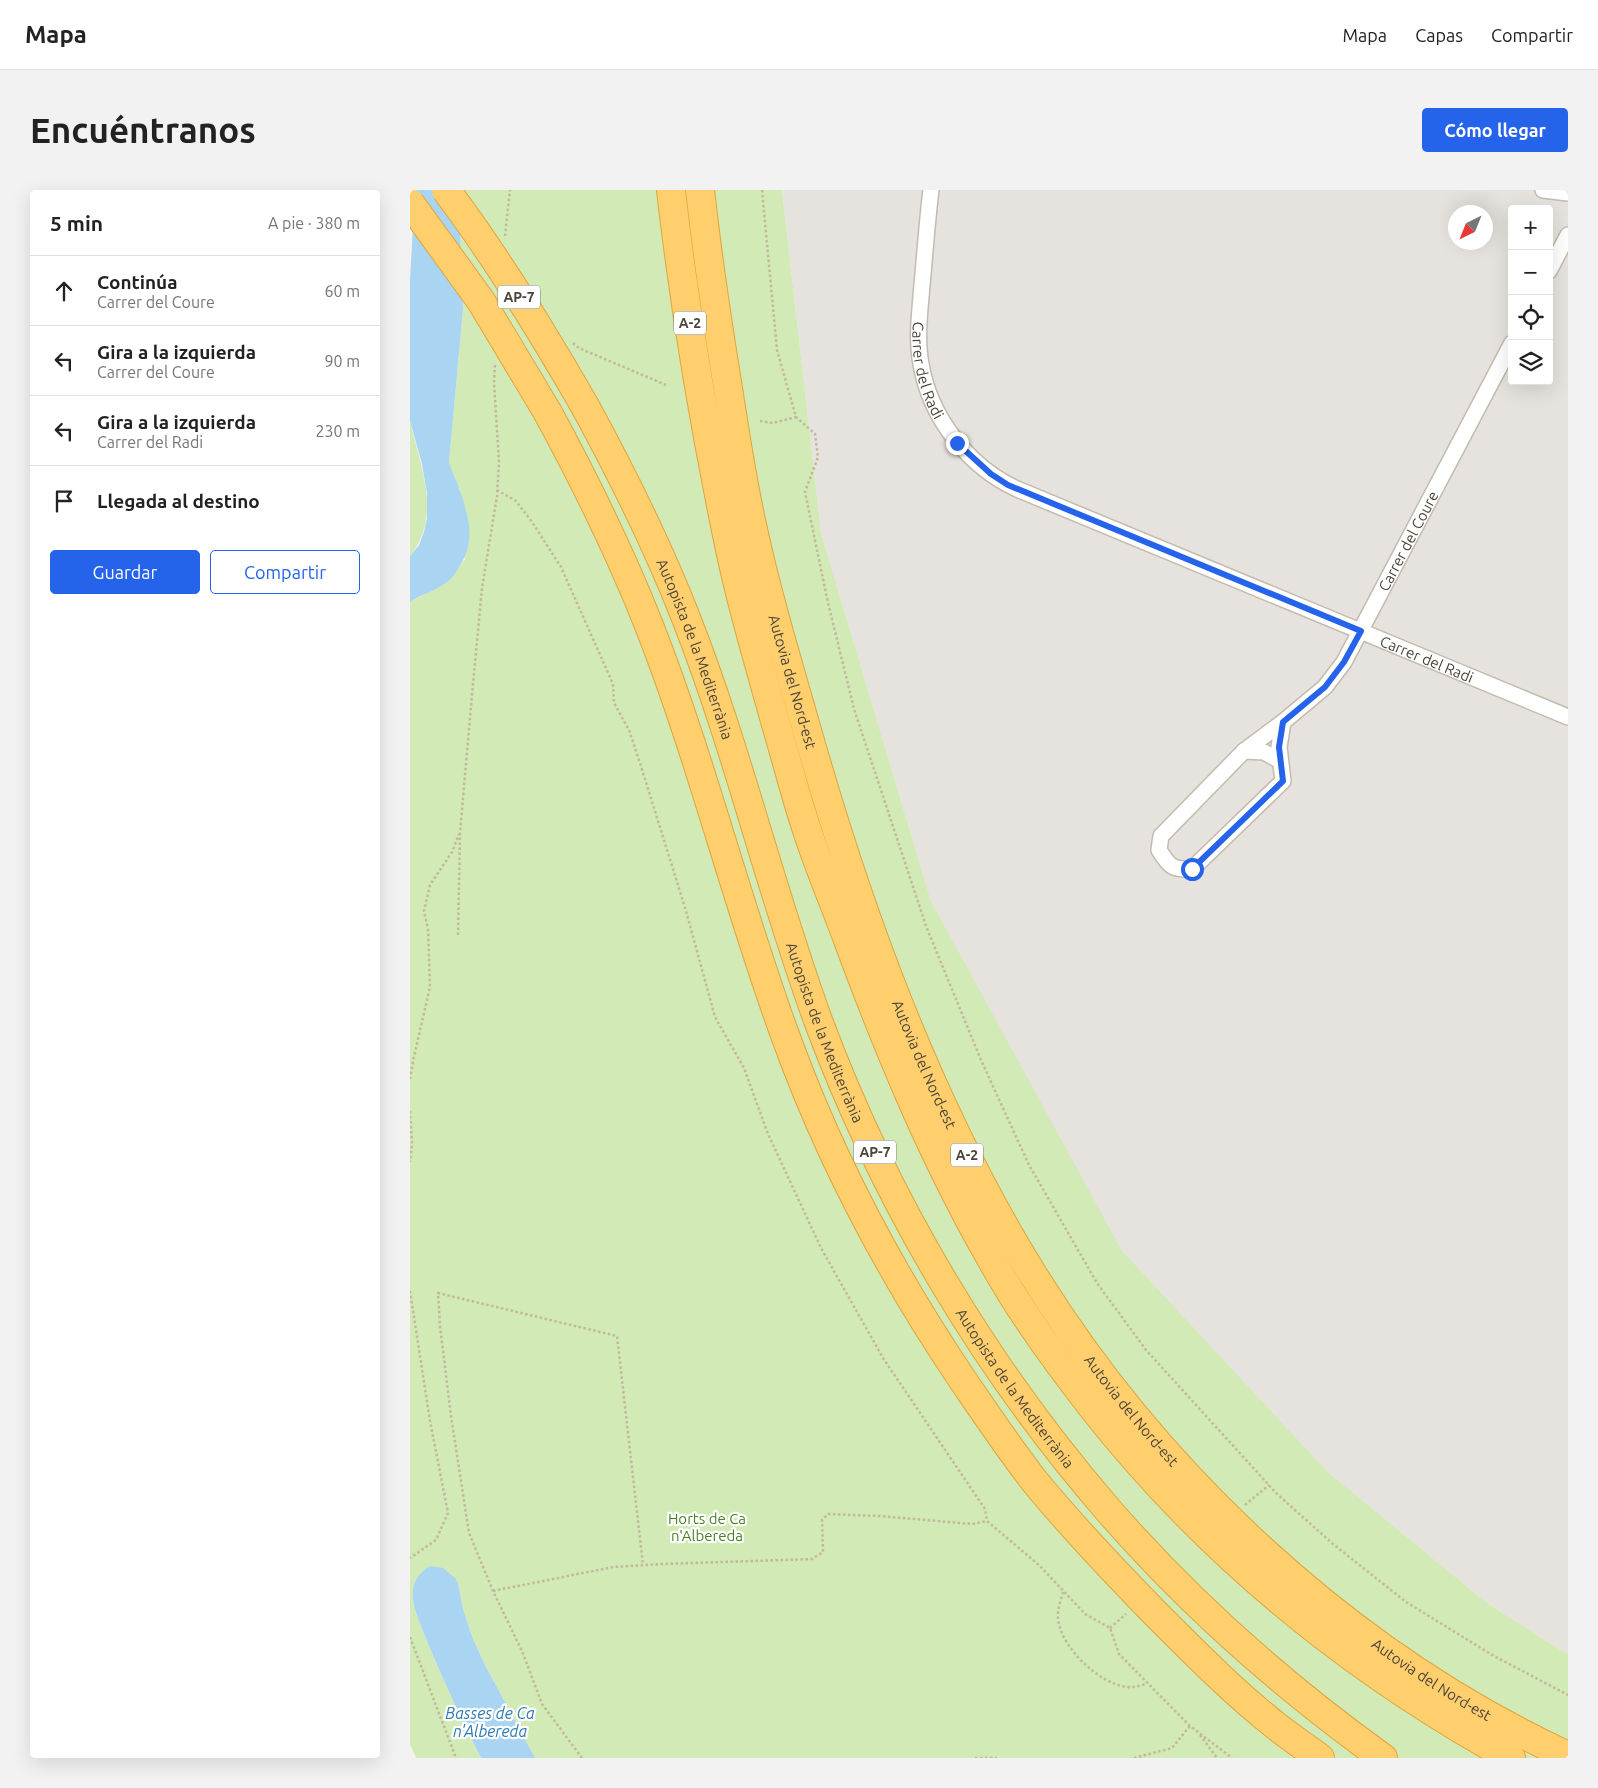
<!DOCTYPE html>
<html lang="es">
<meta charset="utf-8">
<style>
body{margin:0;font-family:Ubuntu,sans-serif;background:#f2f2f2;color:#222}
.controls{position:absolute;right:15px;top:15px;display:grid;overflow:hidden;border-radius:5px;box-shadow:0 5px 20px #0002}
.controls button{width:45px;height:45px;display:grid;place-items:center;padding:0;border:0;border-bottom:1px solid #e0e0e0;background:#fff;color:#222;font:25px sans-serif}
.compass{position:absolute;left:1038px;top:15px;width:45px;height:45px;border-radius:50%;background:#fff;box-shadow:0 5px 20px #0002;rotate:223deg}
.stop{position:absolute;width:15px;height:15px;margin:-11px;border:4px solid #2563eb;border-radius:50%;background:#fff}
.stop.end{background:#2563eb;border-color:#fff;box-shadow:0 1px 5px #0008}
.list{margin:0;padding:0;list-style:none}
h2{display:flex;justify-content:space-between;align-items:center;height:65px;margin:0;padding:0 20px;font-size:21px}
h2 small{font-size:16px;font-weight:400;color:#767676}
.list li{display:grid;grid-template-columns:32px 1fr auto;gap:15px;align-items:center;box-sizing:border-box;height:70px;padding:0 20px;border-top:1px solid #e0e0e0}
.list b{display:block;font-size:19px;white-space:nowrap}
.list p{margin:0;font-size:16px;white-space:nowrap;color:#767676}
.list em{font-size:16px;font-style:normal;color:#767676}
.actions{display:flex;gap:10px;padding:15px 20px}
.actions a{flex:1;padding:11px 0;border:1px solid #2563eb;border-radius:5px;text-align:center;font-size:18px;color:#2563eb}
.actions .main{background:#2563eb;color:#fff}
.icon{flex:none;width:28px;height:28px;fill:none;stroke:currentColor;stroke-width:2;stroke-linecap:round;stroke-linejoin:round}
.map{position:relative;flex:none;width:1158px;height:1568px;overflow:hidden;border-radius:5px}
header{display:flex;align-items:center;gap:30px;box-sizing:border-box;height:70px;padding:0 25px;background:#fff;border-bottom:1px solid #e0e0e0}
header strong{font-size:24px}
nav{display:flex;gap:28px;margin-inline-start:auto;font-size:18px}
.intro{display:flex;align-items:center;justify-content:space-between;box-sizing:border-box;height:120px;padding:0 30px}
h1{margin:0;font-size:35px}
.button{padding:12px 22px;border-radius:5px;background:#2563eb;color:#fff;font-size:18px;font-weight:700}
main{display:flex;gap:30px;padding:0 30px}
aside{flex:1;background:#fff;border-radius:5px;box-shadow:0 5px 20px #0002}
.map>svg:first-child{display:block}
.industrial{fill:#e6e2dd;fill-rule:evenodd}
.green{fill:#d2eab5}
.water{fill:#a9d4f2}
.lines{fill:none;stroke-linecap:round;stroke-linejoin:round}
.street-casing{stroke:#c2bbae;stroke-width:18}
.highway-casing{stroke:#e0a43c;stroke-width:30}
.path{stroke:#c4b79f;stroke-width:2.5;stroke-dasharray:2.5 2.5;stroke-linecap:butt}
.street{stroke:#fff;stroke-width:15}
.highway{stroke:#ffcf6e;stroke-width:28}
.highway-bridge-casing{stroke:#e0a43c;stroke-width:30;stroke-linecap:butt}
.highway-bridge{stroke:#ffcf6e;stroke-width:28}
.route{stroke:#2563eb;stroke-width:6}
.labels{text-anchor:middle;dominant-baseline:central;stroke-width:4.5;stroke-linejoin:round;paint-order:stroke}
.shield{fill:#fff;stroke:#817c74;stroke-width:1}
.shield-label{font-size:14px;font-weight:bold;fill:#4b4439}
.street-label{font-size:15px;fill:#4b4439;stroke:#fff}
.park-label{font-size:15px;fill:#4a7f2a;stroke:#fff}
.water-label{font-size:16px;font-style:italic;fill:#2e7ab2;stroke:#fff}
</style>
<header>
<strong>Mapa</strong>
<nav><a>Mapa</a><a>Capas</a><a>Compartir</a></nav>
</header>
<div class="intro"><h1>Encuéntranos</h1><a class="button">Cómo llegar</a></div>
<main>
<aside>
<h2>5 min<small>A pie · 380 m</small></h2>
<ul class="list">
<li><svg class="icon" aria-label="ahead" viewBox="0 0 24 24"><path d="M12 20V5M6 11l6-6 6 6"/></svg><div><b>Continúa</b><p>Carrer del Coure</p></div><em>60 m</em></li>
<li><svg class="icon" aria-label="left" viewBox="0 0 24 24"><path d="M17 20v-9H6M10 6l-5 5 5 5"/></svg><div><b>Gira a la izquierda</b><p>Carrer del Coure</p></div><em>90 m</em></li>
<li><svg class="icon" aria-label="left" viewBox="0 0 24 24"><path d="M17 20v-9H6M10 6l-5 5 5 5"/></svg><div><b>Gira a la izquierda</b><p>Carrer del Radi</p></div><em>230 m</em></li>
<li><svg class="icon" aria-label="arrive" viewBox="0 0 24 24"><path d="M6 21V4h12l-3 4 3 4H6"/></svg><div><b>Llegada al destino</b></div></li>
</ul>
<div class="actions"><a class="main">Guardar</a><a>Compartir</a></div>
</aside>
<div class="map">
<svg width="1158" height="1568" viewBox="0 0 1158 1568">
<rect width="100%" height="100%" fill="#f6f3ec"/>
<path class="industrial" d="M372 0H1158V1463L1149 1459 1077 1413 918 1282 711 1061 521 711 411 343ZM1102 19H1139V191H1102ZM1046 22H1076V52H1046Z"/>
<path class="green" d="M54 0H372L411 343 521 711 712 1061 918 1282 1077 1413 1149 1459 1158 1463V1568H125L75 1475 63 1449 53 1419 48 1393 39 1383 20 1376C11 1381 4 1389 3 1400 1 1418 13 1439 19 1456 35 1494 52 1531 71 1568H6L0 1554V412L37 392 55 369 50 299 42 285 39 272 53 119 50 37Z
M0 231C10 277 33 324 0 366Z"/>
<path class="water" d="M5 0H54L50 37 53 119 39 272C42 283 47 291 50 301 59 328 66 352 49 377 46 382 42 389 37 392 26 401 11 404 0 412V366L9 355 14 342 17 328V303L12 274 0 231V90Z
M20 1376 33 1378 45 1388 48 1393 53 1419 63 1449 75 1475 125 1568H71C52 1531 35 1494 19 1456 13 1439 1 1418 3 1400 4 1389 11 1381 20 1376Z"/>
<g class="lines">
<g class="street-casing">
<g id="street">
<path id="s1" d="M521 0C517 32 515 63 512 95 510 121 506 148 511 174 520 228 559 277 607 299L1158 527"/>
<path d="M1133 0 1158 3"/>
<path d="M1139 81 1158 45"/>
<path id="s2" d="M873 532 869 557 873 591 782 679C762 680 759 676 749 660L751 646 834 561 873 532 915 497 934 472 1102 153"/>
<path d="M834 561 854 562 870 571"/>
</g>
</g>
<g class="highway-casing">
<g id="highway">
<path d="M261 0C274 114 293 228 316 340 329 407 349 473 367 538 377 571 385 604 396 637 408 675 424 712 438 750 479 861 524 970 583 1072 611 1123 647 1172 683 1218 797 1363 940 1479 1101 1568"/>
<path id="s3" d="M290 0C297 63 306 124 316 186 324 236 331 286 342 335 357 405 378 474 398 544 449 723 515 904 611 1065 737 1276 933 1462 1158 1566"/>
<path id="s4" d="M176 218C213 286 248 356 276 428 328 560 360 700 409 833 475 1010 575 1178 699 1321 780 1414 873 1496 973 1568"/>
<path d="M138 223C176 293 211 364 240 438 292 571 326 711 375 845 419 967 480 1082 552 1189 576 1224 600 1260 626 1293 663 1338 703 1380 744 1422 783 1461 822 1501 865 1535 880 1547 895 1557 910 1568"/>
</g>
</g>
<path class="path" d="M352 0 367 160 386 227 405 244 408 267 395 302 418 413 444 519 516 736 571 870 619 975 687 1093 736 1160 867 1304 923 1354 996 1412 1084 1466 1158 1505
M95 46 100 0
M163 153 169 158 256 195
M350 231 363 233 386 227
M87 300 106 311 122 332 151 377 203 494 204 513 219 540 230 573 276 721 305 827 334 878 358 944 411 1058 473 1168 575 1319 577 1331 630 1376 675 1424 700 1438 709 1464 780 1536 822 1568
M48 745 50 643 61 516 72 398 87 306 89 272 84 193 85 174
M0 889 3 871 20 797 18 739 14 721 20 695 42 662 49 644
M0 921 2 952 0 972
M0 1101 20 1231 38 1323 26 1350 0 1368
M835 1315 859 1295
M83 1401 203 1377 252 1374 402 1369 413 1362 412 1330 418 1324 469 1326 562 1334 577 1331
M653 1402C651 1410 647 1420 648 1428 650 1457 690 1495 718 1497 724 1498 731 1495 737 1494
M700 1438 716 1424
M0 1447 46 1568
M790 1545 807 1568
M172 1568 132 1514 112 1461 83 1401 59 1343 41 1226 30 1136 28 1103 207 1146 233 1375
M565 1568H587
M724 1568 762 1558 780 1536"/>
<use href="#street" class="street"/>
<use href="#highway" class="highway"/>
<g class="highway-bridge-casing">
<path id="highway-bridge" d="M36 0C88 69 133 143 176 218
M0 13 71 111 138 223"/>
</g>
<use href="#highway-bridge" class="highway-bridge"/>
</g>
<g class="lines">
<path class="route" d="M547 253 581 284 598 295 951 441 934 472 915 497 873 532 869 557 873 591 782 679"/>
</g>
<g class="labels">
<g class="shield">
<rect x="88" y="95.5" width="42" height="23" rx="4"/>
<rect x="264" y="121.5" width="32" height="23" rx="4"/>
<rect x="444" y="950.5" width="42" height="23" rx="4"/>
<rect x="541" y="953.5" width="32" height="23" rx="4"/>
</g>
<g class="shield-label">
<text x="109" y="107">AP-7</text>
<text x="280" y="133">A-2</text>
<text x="465" y="962">AP-7</text>
<text x="557" y="965">A-2</text>
</g>
<g class="street-label">
<text stroke="none"><textPath href="#s1" startOffset="182">Carrer del Radi</textPath></text>
<text stroke="none"><textPath href="#s2" startOffset="632">Carrer del Coure</textPath></text>
<text stroke="none"><textPath href="#s4" startOffset="265">Autopista de la Mediterrània</textPath></text>
<text stroke="none"><textPath href="#s1" startOffset="782">Carrer del Radi</textPath></text>
<text stroke="none"><textPath href="#s3" startOffset="501">Autovia del Nord-est</textPath></text>
<text stroke="none"><textPath href="#s4" startOffset="670">Autopista de la Mediterrània</textPath></text>
<text stroke="none"><textPath href="#s3" startOffset="906">Autovia del Nord-est</textPath></text>
<text stroke="none"><textPath href="#s4" startOffset="1075">Autopista de la Mediterrània</textPath></text>
<text stroke="none"><textPath href="#s3" startOffset="1311">Autovia del Nord-est</textPath></text>
<text stroke="none"><textPath href="#s3" startOffset="1716">Autovia del Nord-est</textPath></text>
</g>
<g class="park-label">
<text x="297" y="1328">Horts de Ca<tspan x="297" dy="17">n'Albereda</tspan></text>
</g>
<g class="water-label">
<text x="80" y="1523">Basses de Ca<tspan x="80" dy="18">n'Albereda</tspan></text>
</g>
</g>
</svg>
<div class="controls">
<button>+</button>
<button>−</button>
<button><svg class="icon" aria-label="locate" viewBox="0 0 24 24"><circle cx="12" cy="12" r="6"/><path d="M12 2v4M12 18v4M2 12h4M18 12h4"/></svg></button>
<button><svg class="icon" aria-label="layers" viewBox="0 0 24 24"><path d="M12 4l9 5-9 5-9-5zM3 14l9 5 9-5"/></svg></button>
</div>
<svg class="compass" viewBox="-18 -18 36 36"><path d="M0-13l5 13h-10z" fill="#e53935"/><path d="M0 13l5-13h-10z" fill="#767676"/></svg>
<div class="stop" style="left:782px;top:679px"></div>
<div class="stop end" style="left:547px;top:253px"></div>
</div>
</main>
